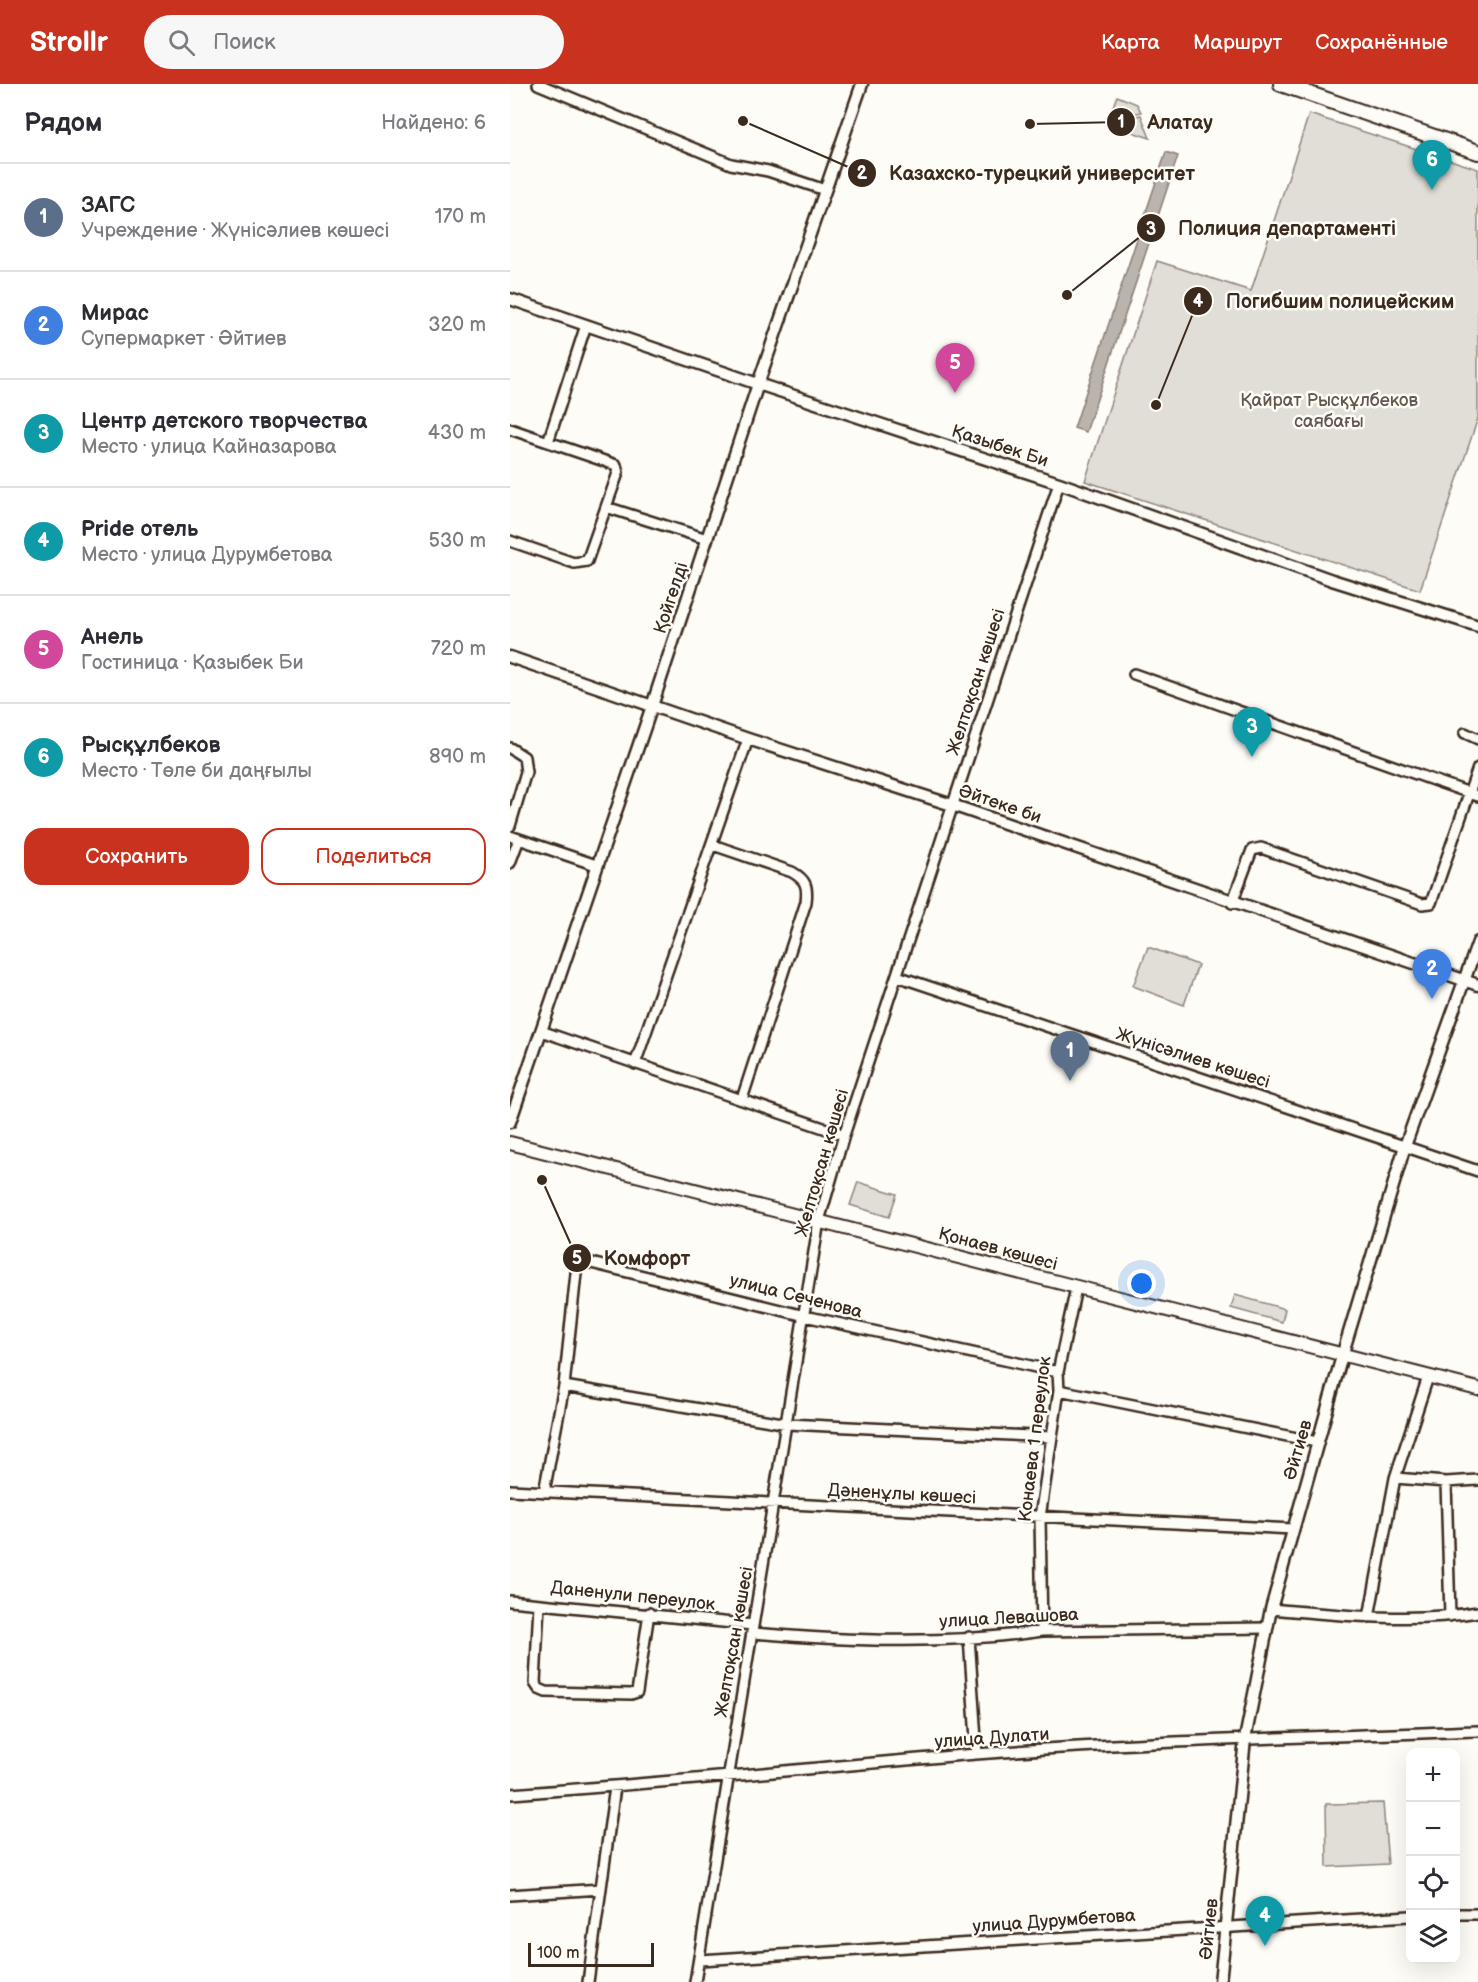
<!DOCTYPE html>
<html lang="ru">
<meta charset="utf-8">
<style>
body{margin:0;font-family:"Balsamiq Sans",sans-serif;background:#f7f7f7;color:#2b2b33}
.controls{position:absolute;right:18px;bottom:18px;display:grid;overflow:hidden;border-radius:12px;box-shadow:0 6px 24px #0002}
.controls button{width:54px;height:54px;display:grid;place-items:center;padding:0;border:0;border-bottom:2px solid #e1e1e2;background:#fff;color:#2b2b33;font:30px sans-serif}
.scale{position:absolute;left:18px;bottom:15px;width:126px;box-sizing:border-box;padding-left:6px;border:3px solid #3b2a1e;border-top:0;font-size:16px;line-height:21px;white-space:nowrap;color:#3b2a1e;-webkit-text-stroke:4px #fdfcf7;paint-order:stroke}
.you{position:absolute;left:632px;top:1200px;width:21px;height:21px;margin:-15px;border:4px solid #fff;border-radius:50%;background:#1a73e8;box-shadow:0 0 0 9px #1a73e833}
.badge{display:grid;place-items:center;width:39px;height:39px;border-radius:50%;background:#c8321e;color:#fff;font-size:20px;font-weight:700}
.pin{position:absolute;translate:-50% -50px;filter:drop-shadow(0 2px 3px #0008)}
.pin::after{content:'';position:absolute;top:32px;width:21px;height:18px;background:inherit;clip-path:polygon(0 0,100% 0,50% 100%)}
.list{margin:0;padding:0;list-style:none}
h2{display:flex;justify-content:space-between;align-items:center;height:78px;margin:0;padding:0 24px;font-size:26px}
h2 small{font-size:20px;font-weight:400;color:#7c7c81}
.list li{display:grid;grid-template-columns:39px 1fr auto;gap:18px;align-items:center;box-sizing:border-box;height:108px;padding:0 24px;border-top:2px solid #e1e1e2}
.list b{display:block;font-size:22px;white-space:nowrap}
.list p{margin:0;font-size:20px;white-space:nowrap;color:#7c7c81}
.list em{font-size:20px;font-style:normal;color:#7c7c81}
.actions{display:flex;gap:12px;padding:18px 24px}
.actions a{flex:1;padding:14px 0;border:2px solid #c8321e;border-radius:18px;text-align:center;font-size:21px;color:#c8321e}
.actions .main{background:#c8321e;color:#fff}
.icon{flex:none;width:33px;height:33px;fill:none;stroke:currentColor;stroke-width:2;stroke-linecap:round;stroke-linejoin:round}
.map{position:relative;flex:none;width:968px;height:1898px;overflow:hidden}
header{display:flex;align-items:center;gap:36px;box-sizing:border-box;height:84px;padding:0 30px;background:#c8321e;color:#fff}
header strong{font-size:28px}
nav{display:flex;gap:33px;margin-inline-start:auto;font-size:21px}
.search{width:420px;height:54px;background:#f7f7f7;display:flex;align-items:center;gap:15px;box-sizing:border-box;padding:0 21px;border-radius:33px;color:#7c7c81;font-size:22px}
main{display:flex}
aside{flex:1;background:#fff}
.map>svg:first-child{display:block}
.green{fill:#e1ded7;stroke:#8e847a;stroke-width:1.5}
.water{fill:#bbb4ad;stroke:#887d74;stroke-width:1.5}
.lines{fill:none;stroke-linecap:round;stroke-linejoin:round}
.minor-casing{stroke:#3b2a1e;stroke-width:14}
.tertiary-casing{stroke:#3b2a1e;stroke-width:15}
.secondary-casing{stroke:#3b2a1e;stroke-width:16}
.primary-casing{stroke:#3b2a1e;stroke-width:18}
.minor{stroke:#fdfcf7;stroke-width:9}
.tertiary{stroke:#fdfcf7;stroke-width:10}
.secondary{stroke:#fdfcf7;stroke-width:12}
.primary{stroke:#fdfcf7;stroke-width:14}
.labels{text-anchor:middle;dominant-baseline:central;stroke-width:5;stroke-linejoin:round;paint-order:stroke}
.park-label{font-size:18px;fill:#64574c;stroke:#fdfcf7}
.street-label{font-size:18px;fill:#3b2a1e;stroke:#fdfcf7}
.leader{fill:none;stroke:#3b2a1e;stroke-width:2}
.callout-dot{fill:#3b2a1e;stroke:#fdfcf7;stroke-width:2}
.mark-label{font-size:18px;text-anchor:middle;font-weight:bold;fill:#fff}
.callout-label{font-size:20px;text-anchor:middle;font-weight:bold;fill:#3b2a1e;stroke:#fdfcf7;stroke-width:5;stroke-linejoin:round;paint-order:stroke}
</style>
<header>
<strong>Strollr</strong>
<div class="search"><svg class="icon" aria-label="search" viewBox="0 0 24 24"><circle cx="10" cy="10" r="6"/><path d="M15 15l6 6"/></svg>Поиск</div>
<nav><a>Карта</a><a>Маршрут</a><a>Сохранённые</a></nav>
</header>
<main>
<aside>
<h2>Рядом<small>Найдено: 6</small></h2>
<ul class="list">
<li><span class="badge" style="background:#5c6f8a">1</span><div><b>ЗАГС</b><p>Учреждение · Жүнісәлиев көшесі</p></div><em>170 m</em></li>
<li><span class="badge" style="background:#3f7fe0">2</span><div><b>Мирас</b><p>Супермаркет · Әйтиев</p></div><em>320 m</em></li>
<li><span class="badge" style="background:#0f9aa8">3</span><div><b>Центр детского творчества</b><p>Место · улица Кайназарова</p></div><em>430 m</em></li>
<li><span class="badge" style="background:#0f9aa8">4</span><div><b>Pride отель</b><p>Место · улица Дурумбетова</p></div><em>530 m</em></li>
<li><span class="badge" style="background:#d1479c">5</span><div><b>Анель</b><p>Гостиница · Қазыбек Би</p></div><em>720 m</em></li>
<li><span class="badge" style="background:#0f9aa8">6</span><div><b>Рысқұлбеков</b><p>Место · Төле би даңғылы</p></div><em>890 m</em></li>
</ul>
<div class="actions"><a class="main">Сохранить</a><a>Поделиться</a></div>
</aside>
<div class="map">
<svg width="968" height="1898" viewBox="0 0 968 1898">
<rect width="100%" height="100%" fill="#fdfcf7"/>
<filter id="ink" filterUnits="userSpaceOnUse"><feTurbulence type="fractalNoise" baseFrequency=".0167" numOctaves="2"/><feDisplacementMap in="SourceGraphic" scale="12" xChannelSelector="R" yChannelSelector="G"/><feConvolveMatrix kernelMatrix="1 2 1 2 8 2 1 2 1" color-interpolation-filters="sRGB"/></filter>
<g filter="url(#ink)">
<path class="green" d="M607 12 627 20 631 28 603 35 600 30Z
M799 30 968 85V334L910 506 575 397 647 177 741 207Z
M631 31 640 54 607 43 605 38Z
M638 863 688 881 674 921 623 902Z
M348 1098 387 1110 379 1133 340 1121Z
M725 1211 775 1225 772 1238 721 1224Z
M873 1719 878 1780 817 1783 816 1720Z"/>
<path class="water" d="M656 68 668 72 576 348 564 344Z"/>
<g class="lines">
<g class="minor-casing">
<path id="minor" d="M28 0 221 80 258 87 315 106
M0 345 106 381 108 389 77 477 64 479 0 457
M38 358 76 241
M96 423 197 455
M624 590 968 712
M955 649 968 655
M0 664 14 673 16 688 0 742
M0 752 86 781
M203 761 282 788C296 796 298 802 296 818L232 1015
M0 779 9 755
M722 819 742 766 751 764 912 820 921 819 968 684
M387 892 968 1087
M31 947 334 1051
M125 980 238 655
M54 1302 278 1340 542 1353
M549 1306 807 1358
M885 1394 936 1398 968 1396
M936 1398 940 1532
M0 1406 783 1445
M34 1408 54 1302 67 1180 69 1176 295 1232 548 1288
M0 1517 243 1541
M29 1520 25 1599 29 1605 36 1608 121 1610 127 1608 139 1529
M761 1525C830 1531 900 1539 968 1528
M859 1533 885 1394 918 1293
M532 1547 530 1433 549 1306 548 1288 566 1204
M243 1549C339 1557 437 1561 532 1547L757 1544
M459 1553 467 1670
M0 1710C156 1699 311 1683 466 1670 633 1657 801 1653 968 1647
M0 1811 91 1805
M946 1830H968
M190 1876 900 1832
M78 1898 105 1703
M185 1898 309 1137 334 1051 549 399"/>
</g>
<g class="tertiary-casing">
<path id="tertiary" d="M0 215 248 300 549 399 822 496 968 542
M0 573 238 655 442 721 968 901
M0 1038 142 622 248 300 352 0
M710 1898 735 1655 761 1525 832 1272 895 1062 968 858"/>
</g>
<g class="secondary-casing">
<path id="secondary" d="M0 1059 968 1305"/>
</g>
<g class="primary-casing">
<path id="primary" d="M771 0 968 68"/>
</g>
<use href="#minor" class="minor"/>
<use href="#tertiary" class="tertiary"/>
<use href="#secondary" class="secondary"/>
<use href="#primary" class="primary"/>
</g>
</g>
<g class="labels">
<g class="park-label">
<text x="819" y="316">Қайрат Рысқұлбеков<tspan x="819" dy="21">саябағы</tspan></text>
</g>
<g class="street-label">
<text transform="translate(490 362) rotate(18)">Қазыбек Би</text>
<text transform="translate(161 514) rotate(-72)">Қойгелді</text>
<text transform="translate(466 598) rotate(-72)">Желтоқсан көшесі</text>
<text transform="translate(490 720) rotate(19)">Әйтеке би</text>
<text transform="translate(683 974) rotate(18)">Жүнісәлиев көшесі</text>
<text transform="translate(312 1079) rotate(-74)">Желтоқсан көшесі</text>
<text transform="translate(488 1165) rotate(15)">Қонаев көшесі</text>
<text transform="translate(286 1212) rotate(14)">улица Сеченова</text>
<text transform="translate(525 1355) rotate(-83)">Конаева 1 переулок</text>
<text transform="translate(788 1366) rotate(-74)">Әйтиев</text>
<text transform="translate(392 1410) rotate(3)">Дәненұлы көшесі</text>
<text transform="translate(123 1512) rotate(6)">Даненули переулок</text>
<text transform="translate(499 1534) rotate(-3)">улица Левашова</text>
<text transform="translate(224 1558) rotate(-80)">Желтоқсан көшесі</text>
<text transform="translate(482 1654) rotate(-4)">улица Дулати</text>
<text transform="translate(544 1837) rotate(-4)">улица Дурумбетова</text>
<text transform="translate(699 1845) rotate(-84)">Әйтиев</text>
</g>
</g>
<path class="leader" d="M520 40L611 38M233 37L352 89M557 211L641 144M646 321L688 217M32 1096L67 1174"/>
<g class="callout-dot">
<circle cx="520" cy="40" r="6"/>
<circle cx="233" cy="37" r="6"/>
<circle cx="557" cy="211" r="6"/>
<circle cx="646" cy="321" r="6"/>
<circle cx="32" cy="1096" r="6"/>
<circle cx="611" cy="38" r="15"/>
<circle cx="352" cy="89" r="15"/>
<circle cx="641" cy="144" r="15"/>
<circle cx="688" cy="217" r="15"/>
<circle cx="67" cy="1174" r="15"/>
</g>
<g class="mark-label">
<text x="611" y="44">1</text>
<text x="352" y="95">2</text>
<text x="641" y="151">3</text>
<text x="688" y="223">4</text>
<text x="67" y="1180">5</text>
</g>
<g class="callout-label">
<text x="670" y="45">Алатау</text>
<text x="532" y="96">Казахско-турецкий университет</text>
<text x="777" y="151">Полиция департаменті</text>
<text x="830" y="224">Погибшим полицейским</text>
<text x="137" y="1181">Комфорт</text>
</g>
</svg>
<div class="controls">
<button>+</button>
<button>−</button>
<button><svg class="icon" aria-label="locate" viewBox="0 0 24 24"><circle cx="12" cy="12" r="6"/><path d="M12 2v4M12 18v4M2 12h4M18 12h4"/></svg></button>
<button><svg class="icon" aria-label="layers" viewBox="0 0 24 24"><path d="M12 4l9 5-9 5-9-5zM3 14l9 5 9-5"/></svg></button>
</div>
<div class="scale">100 m</div>
<div class="you"></div>
<div class="pin badge" style="left:560px;top:997px;background:#5c6f8a">1</div>
<div class="pin badge" style="left:922px;top:915px;background:#3f7fe0">2</div>
<div class="pin badge" style="left:742px;top:673px;background:#0f9aa8">3</div>
<div class="pin badge" style="left:755px;top:1862px;background:#0f9aa8">4</div>
<div class="pin badge" style="left:445px;top:309px;background:#d1479c">5</div>
<div class="pin badge" style="left:922px;top:106px;background:#0f9aa8">6</div>
</div>
</main>
